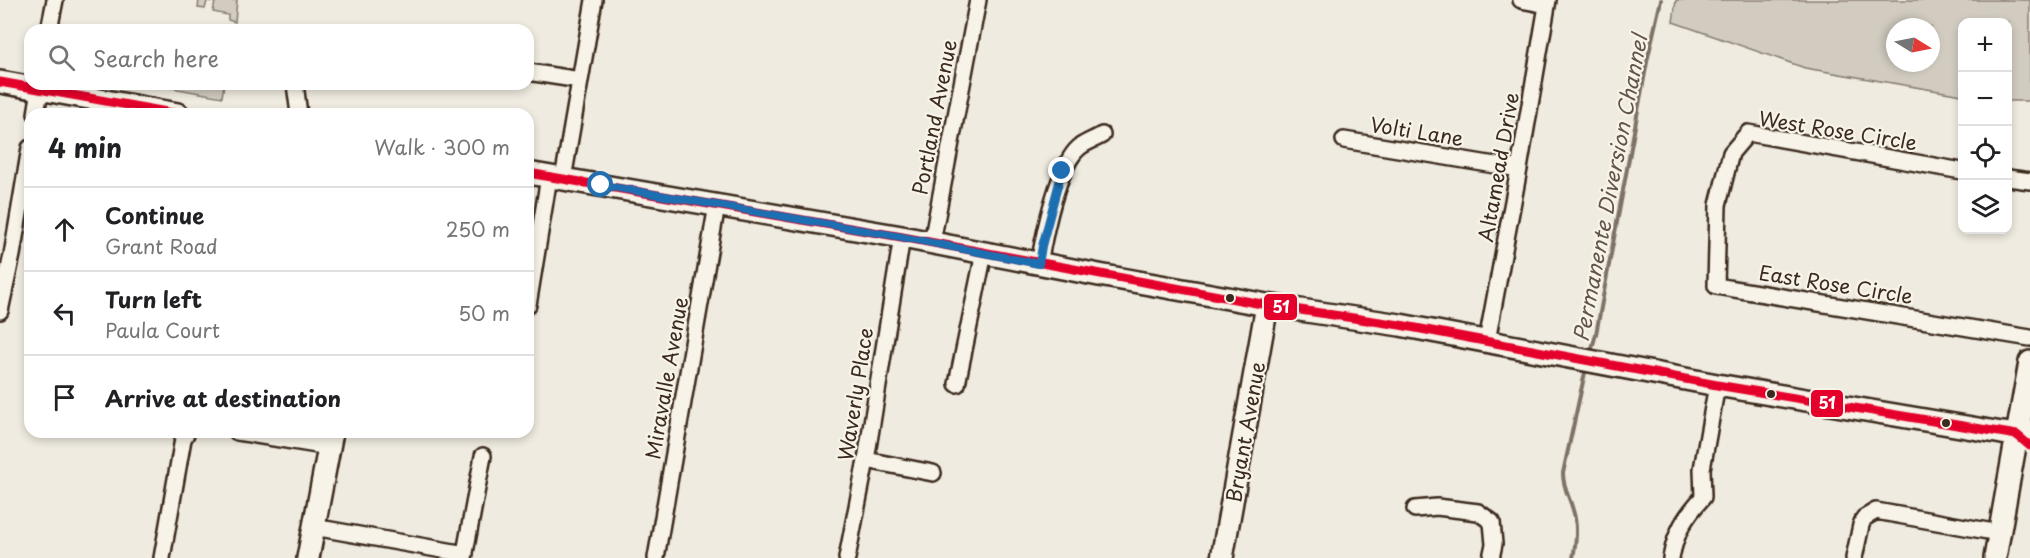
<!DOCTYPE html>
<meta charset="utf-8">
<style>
body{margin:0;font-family:"Playpen Sans",sans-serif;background:#f6f6f6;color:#202124}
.controls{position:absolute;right:18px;top:18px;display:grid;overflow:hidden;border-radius:12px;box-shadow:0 3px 9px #0003}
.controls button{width:54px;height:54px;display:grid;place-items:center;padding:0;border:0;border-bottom:2px solid #e0e0e0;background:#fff;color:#202124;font:30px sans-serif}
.compass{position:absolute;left:1886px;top:18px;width:54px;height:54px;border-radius:50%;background:#fff;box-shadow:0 3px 9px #0003;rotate:100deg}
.stop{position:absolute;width:18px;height:18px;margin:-14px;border:4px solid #1f6fb2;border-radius:50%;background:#fff}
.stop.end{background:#1f6fb2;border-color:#fff;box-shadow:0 2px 6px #0008}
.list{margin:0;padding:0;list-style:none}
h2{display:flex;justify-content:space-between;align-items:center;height:78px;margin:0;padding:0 24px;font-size:26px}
h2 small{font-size:20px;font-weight:400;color:#757577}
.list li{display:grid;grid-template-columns:39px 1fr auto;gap:18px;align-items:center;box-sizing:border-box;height:84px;padding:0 24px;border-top:2px solid #e0e0e0}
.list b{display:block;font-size:22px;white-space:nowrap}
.list p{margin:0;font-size:20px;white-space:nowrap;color:#757577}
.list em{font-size:20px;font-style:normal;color:#757577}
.icon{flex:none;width:33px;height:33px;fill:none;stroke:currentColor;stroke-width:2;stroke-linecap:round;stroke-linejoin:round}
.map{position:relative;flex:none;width:2030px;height:558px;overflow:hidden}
.search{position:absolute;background:#fff;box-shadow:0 3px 9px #0003;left:24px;top:24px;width:510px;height:66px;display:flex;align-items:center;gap:15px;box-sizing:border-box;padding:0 21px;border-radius:18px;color:#757577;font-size:22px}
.panel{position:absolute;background:#fff;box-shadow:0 3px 9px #0003;left:24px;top:108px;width:510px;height:330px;border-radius:18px}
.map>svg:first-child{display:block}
.green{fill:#d1cbc0;stroke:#867a6f;stroke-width:1.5;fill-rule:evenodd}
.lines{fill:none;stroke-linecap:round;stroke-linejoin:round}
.stream{stroke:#7e7266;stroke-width:4}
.street-casing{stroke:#3b2a1e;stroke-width:20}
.secondary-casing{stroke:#3b2a1e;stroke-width:26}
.street{stroke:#f7f3e8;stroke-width:15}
.secondary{stroke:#f7f3e8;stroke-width:21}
.bus-1-casing{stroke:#f7f3e8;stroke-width:14}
.bus-1{stroke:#e4002b;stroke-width:9}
.route{stroke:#1f6fb2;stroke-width:8}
.bus-dot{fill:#3b2a1e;stroke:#f7f3e8;stroke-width:2}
.labels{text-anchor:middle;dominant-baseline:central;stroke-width:4.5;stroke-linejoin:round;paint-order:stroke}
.street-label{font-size:20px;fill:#3b2a1e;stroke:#f7f3e8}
.water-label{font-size:21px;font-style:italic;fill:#625448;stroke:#f7f3e8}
.line-badge{stroke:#f7f3e8;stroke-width:2}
.badge-label{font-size:16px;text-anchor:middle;font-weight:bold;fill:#fff}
</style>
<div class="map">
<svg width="2030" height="558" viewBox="0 0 2030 558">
<rect width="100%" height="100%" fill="#efebe0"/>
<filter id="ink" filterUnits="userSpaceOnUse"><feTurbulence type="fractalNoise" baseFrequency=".0167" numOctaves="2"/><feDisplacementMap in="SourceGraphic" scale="12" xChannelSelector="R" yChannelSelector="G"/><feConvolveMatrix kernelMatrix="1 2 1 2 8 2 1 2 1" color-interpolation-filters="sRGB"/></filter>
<g filter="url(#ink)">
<path class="green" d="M199 0H237L235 22 228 20V15L213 12 215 2 207 1 205 9 198 8Z
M1676 0H2030V101H2008V22H1962V95L1805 68 1673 22ZM1895 27H1931V63H1895Z
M162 84H224L222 97 161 86Z"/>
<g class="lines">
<path class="stream" d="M1590 355 1596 334 1648 57 1661 0
M1573 558C1576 542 1578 526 1573 510 1569 495 1563 489 1563 473L1586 368"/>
<g class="street-casing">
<path id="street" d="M1521 0 1547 5
M49 30 55 0
M528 72 580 80
M295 84 299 114
M36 114 41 84
M1344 140 1519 169
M1962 171 1748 133 1731 153 1718 205 1716 286 2030 338
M2008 178 2030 181
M563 179 594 0
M932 242 978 0
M1039 264C1044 236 1058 162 1081 146 1087 142 1095 139 1102 135
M528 305 549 177
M0 311 12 255 30 148
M1487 341 1519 169 1548 0
M957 384 984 253
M237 432 329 447
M866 460 933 473
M1415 509 1437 507 1478 512 1492 522 1494 544 1491 558
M314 527 465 554
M162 558 183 439 187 432
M464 558 483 456
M656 558 717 205
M847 558 866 460 902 237
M1671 558C1676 531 1685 517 1703 497L1702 469 1717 385
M1854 558 1861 525 1864 518 1876 511 1999 533"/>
</g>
<g class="secondary-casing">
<path id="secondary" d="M0 82 178 114
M528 173 902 237 1099 275 1267 305 1400 325 1717 385 2002 433 2017 435 2030 431
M308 558 332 432
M1222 558 1267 305
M1995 558 2030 362"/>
</g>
<use href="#street" class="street"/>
<use href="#secondary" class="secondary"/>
<g class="bus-1-casing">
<path id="bus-1" d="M0 82 178 114
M528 173 902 237 1267 305 1400 325 1717 385 2017 435 2030 446"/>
</g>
<use href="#bus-1" class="bus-1"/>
</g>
</g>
<g class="lines" filter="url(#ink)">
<path class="route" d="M601 185 902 237 1039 264 1042 246 1062 171"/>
</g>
<g class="bus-dot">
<circle cx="1230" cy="298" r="5"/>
<circle cx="1771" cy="394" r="5"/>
<circle cx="1946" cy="423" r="5"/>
</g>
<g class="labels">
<g class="street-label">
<text transform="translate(934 117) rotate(-79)">Portland Avenue</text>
<text transform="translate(1838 130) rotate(9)">West Rose Circle</text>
<text transform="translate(1417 131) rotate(9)">Volti Lane</text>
<text transform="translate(1498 167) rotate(-80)">Altamead Drive</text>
<text transform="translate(1836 284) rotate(9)">East Rose Circle</text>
<text transform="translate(666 378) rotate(-80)">Miravalle Avenue</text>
<text transform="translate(855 394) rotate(-81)">Waverly Place</text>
<text transform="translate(1245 432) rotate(-80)">Bryant Avenue</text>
</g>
<g class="water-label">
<text transform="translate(1609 188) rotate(-79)">Permanente Diversion Channel</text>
</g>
</g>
<g class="line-badge">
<rect x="1263" y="293" width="35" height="28" rx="6" fill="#e4002b"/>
<rect x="1810" y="389" width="34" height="29" rx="6" fill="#e4002b"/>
</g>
<g class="badge-label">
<text x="1281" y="313">51</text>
<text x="1827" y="409">51</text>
</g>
</svg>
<div class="controls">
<button>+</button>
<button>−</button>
<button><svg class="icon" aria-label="locate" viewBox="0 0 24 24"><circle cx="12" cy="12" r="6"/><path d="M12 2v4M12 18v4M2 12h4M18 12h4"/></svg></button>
<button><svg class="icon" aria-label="layers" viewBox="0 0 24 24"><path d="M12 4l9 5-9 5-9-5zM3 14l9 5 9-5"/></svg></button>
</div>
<svg class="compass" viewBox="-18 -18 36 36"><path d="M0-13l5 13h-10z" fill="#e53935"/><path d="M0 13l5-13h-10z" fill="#757577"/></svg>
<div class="stop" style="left:601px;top:185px"></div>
<div class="stop end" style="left:1062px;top:171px"></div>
<div class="search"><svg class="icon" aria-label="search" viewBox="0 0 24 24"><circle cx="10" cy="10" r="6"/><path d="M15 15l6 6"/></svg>Search here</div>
<section class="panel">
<h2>4 min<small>Walk · 300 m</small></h2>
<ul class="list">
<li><svg class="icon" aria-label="ahead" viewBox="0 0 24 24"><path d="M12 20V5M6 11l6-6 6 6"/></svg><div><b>Continue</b><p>Grant Road</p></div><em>250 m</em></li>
<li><svg class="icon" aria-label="left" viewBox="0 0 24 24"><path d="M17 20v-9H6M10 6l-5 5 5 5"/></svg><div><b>Turn left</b><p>Paula Court</p></div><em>50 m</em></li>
<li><svg class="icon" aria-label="arrive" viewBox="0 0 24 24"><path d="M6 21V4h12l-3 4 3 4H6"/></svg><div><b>Arrive at destination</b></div></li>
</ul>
</section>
</div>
